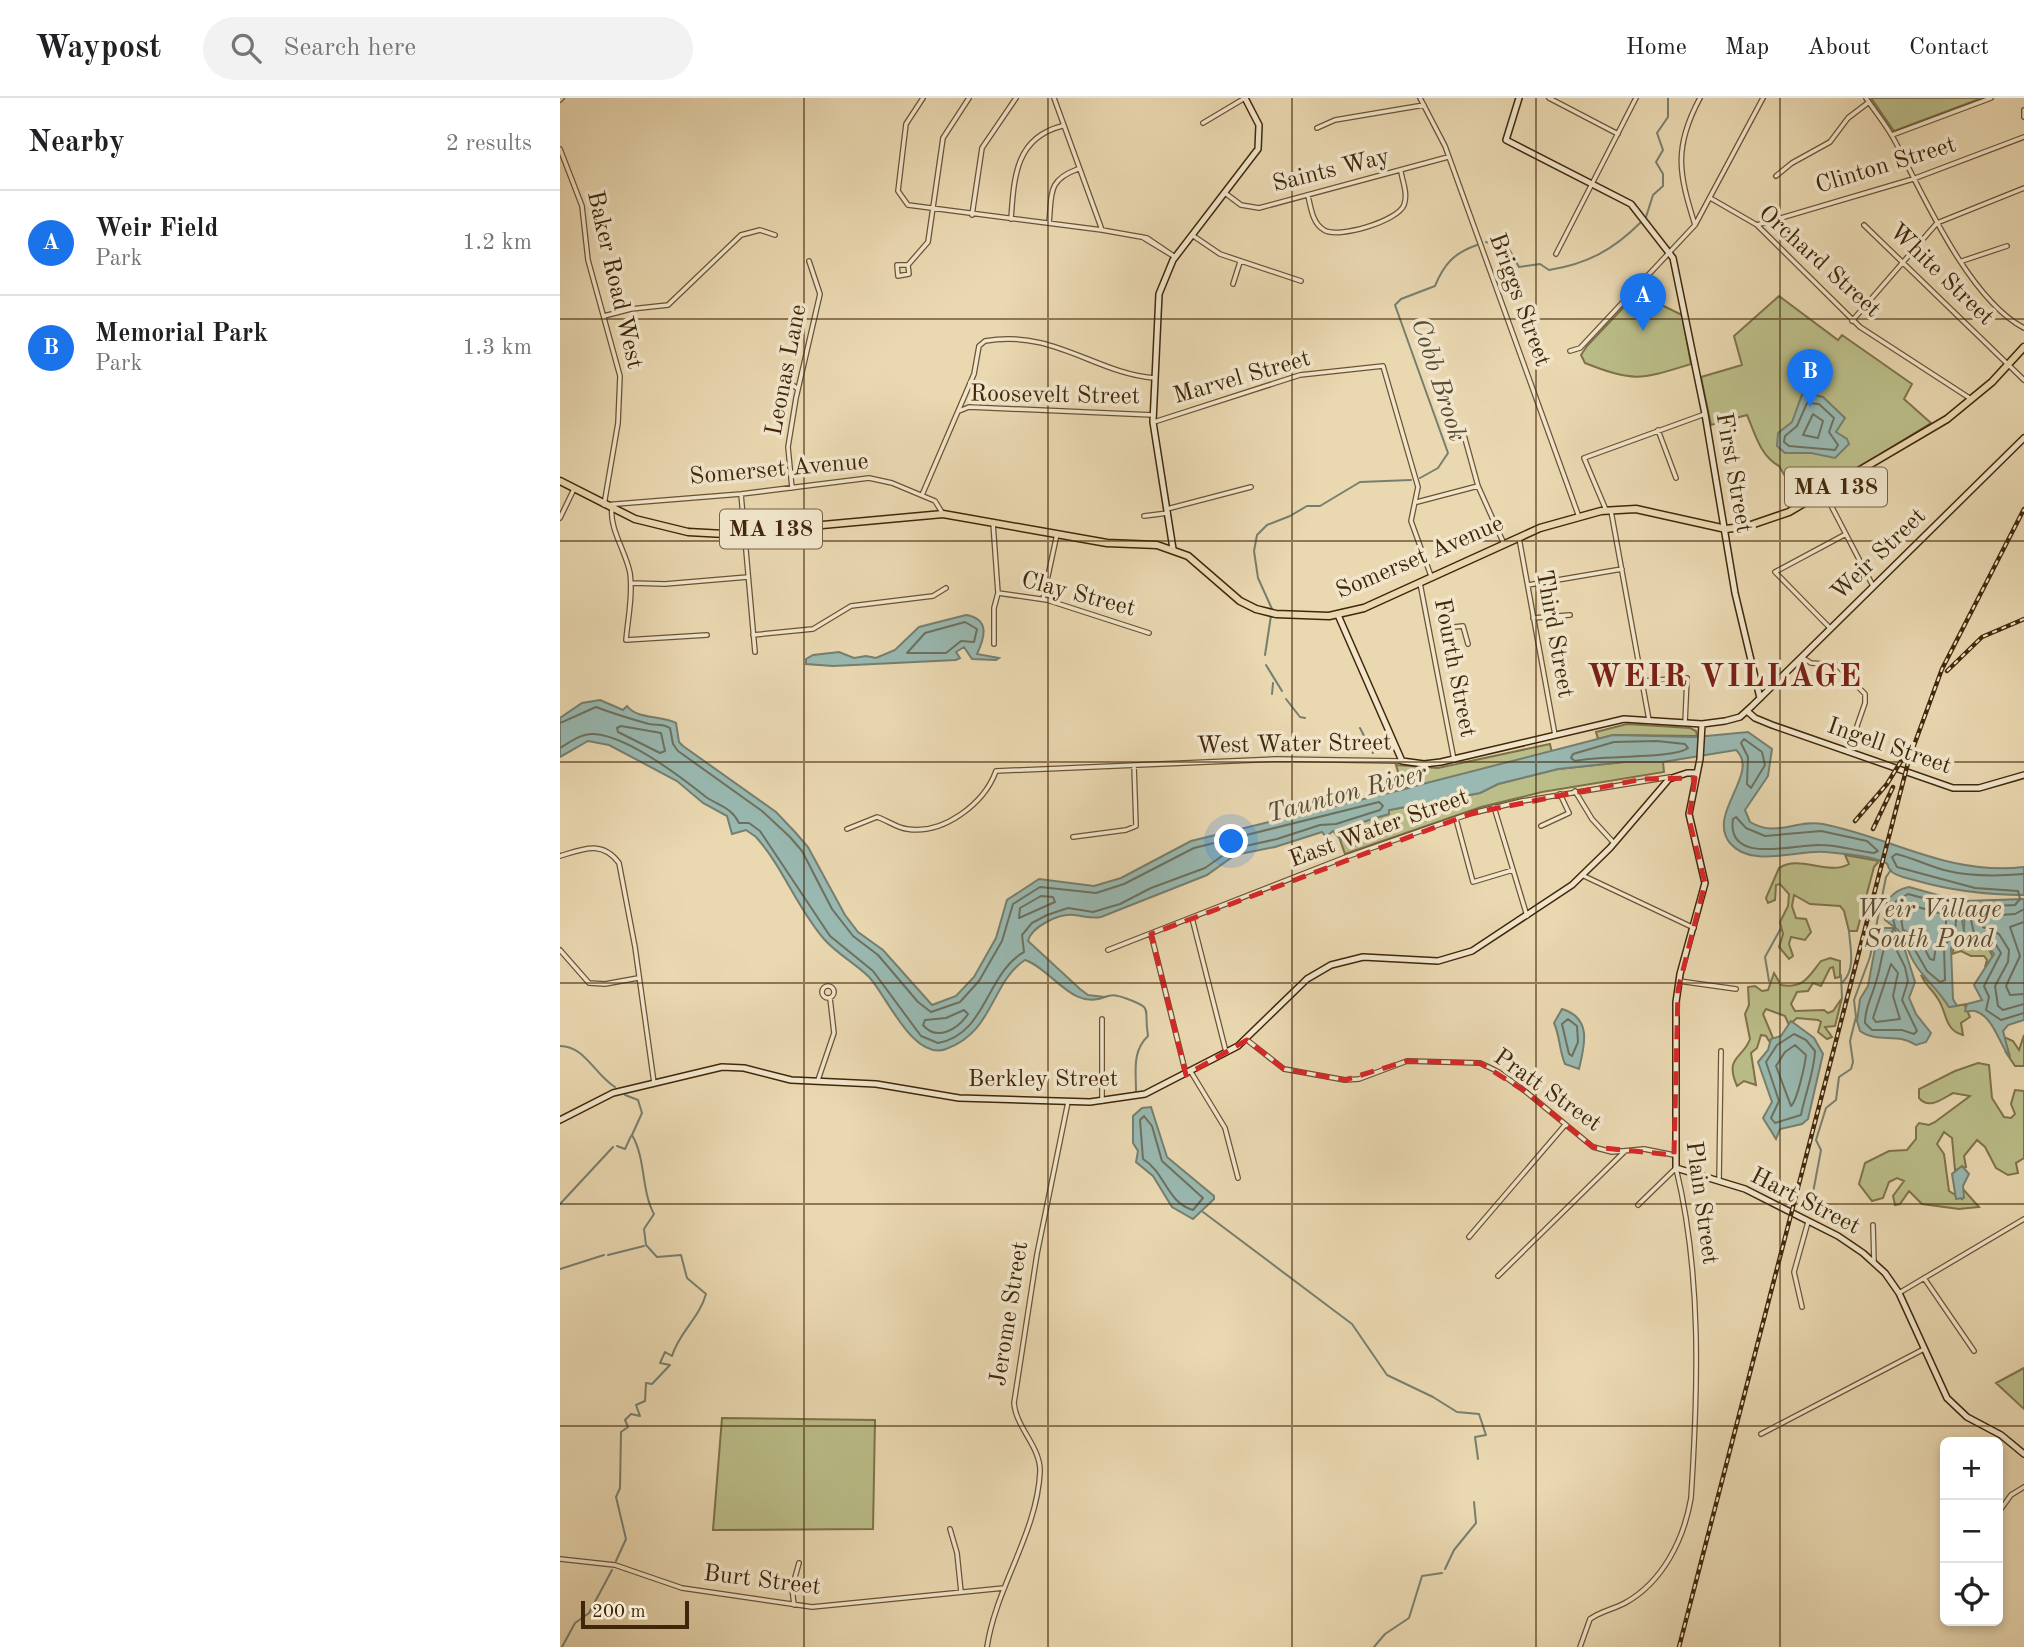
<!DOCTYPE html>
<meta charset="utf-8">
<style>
body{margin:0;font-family:"Old Standard TT",serif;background:#f2f2f2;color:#202124}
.controls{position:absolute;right:21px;bottom:21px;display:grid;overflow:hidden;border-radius:10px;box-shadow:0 4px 10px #0003}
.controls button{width:63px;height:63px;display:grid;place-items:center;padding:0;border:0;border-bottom:2px solid #e0e0e0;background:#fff;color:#202124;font:35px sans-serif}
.scale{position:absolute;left:21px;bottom:18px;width:108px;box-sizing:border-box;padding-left:7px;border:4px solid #41270a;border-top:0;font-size:19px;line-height:24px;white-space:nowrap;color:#41270a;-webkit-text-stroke:5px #f1e6cc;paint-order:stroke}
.you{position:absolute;left:672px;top:744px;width:24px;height:24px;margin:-18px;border:5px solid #fff;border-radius:50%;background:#1a73e8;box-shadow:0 0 0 10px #1a73e833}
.badge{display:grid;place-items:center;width:46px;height:46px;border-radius:50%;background:#1a73e8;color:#fff;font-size:23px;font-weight:700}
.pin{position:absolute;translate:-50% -58px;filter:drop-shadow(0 2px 4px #0008)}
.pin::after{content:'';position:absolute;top:37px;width:24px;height:21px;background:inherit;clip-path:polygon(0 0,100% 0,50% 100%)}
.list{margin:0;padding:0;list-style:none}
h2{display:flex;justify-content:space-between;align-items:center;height:91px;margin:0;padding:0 28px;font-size:30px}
h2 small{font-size:23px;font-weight:400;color:#757577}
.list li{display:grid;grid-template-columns:46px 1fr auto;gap:21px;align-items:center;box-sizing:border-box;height:105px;padding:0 28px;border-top:2px solid #e0e0e0}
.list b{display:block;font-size:26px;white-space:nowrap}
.list p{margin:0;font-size:23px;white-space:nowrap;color:#757577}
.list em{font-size:23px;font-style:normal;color:#757577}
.icon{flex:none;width:38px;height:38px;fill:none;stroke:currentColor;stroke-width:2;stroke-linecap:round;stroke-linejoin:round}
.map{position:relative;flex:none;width:1464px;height:1549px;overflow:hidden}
header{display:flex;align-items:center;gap:42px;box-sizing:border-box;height:98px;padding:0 35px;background:#fff;border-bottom:2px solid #e0e0e0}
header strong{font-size:33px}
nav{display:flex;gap:38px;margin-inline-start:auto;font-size:24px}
.search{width:490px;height:63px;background:#f2f2f2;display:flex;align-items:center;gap:18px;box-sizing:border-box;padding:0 24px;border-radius:38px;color:#757577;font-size:26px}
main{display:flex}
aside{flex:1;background:#fff}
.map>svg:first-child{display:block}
.green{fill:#bbbe89;stroke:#7e724a;stroke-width:2}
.water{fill:#99b9b2;stroke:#767f6f;stroke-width:2}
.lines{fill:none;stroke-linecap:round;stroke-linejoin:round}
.shore{stroke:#6d705e;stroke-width:2}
.stream{stroke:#767f6f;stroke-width:2}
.street-casing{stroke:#6b5334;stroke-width:6}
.secondary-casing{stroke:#41270a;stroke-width:8}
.primary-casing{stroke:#41270a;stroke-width:9}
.street{stroke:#f1e6cc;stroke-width:3.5}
.secondary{stroke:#f1e6cc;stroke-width:5}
.primary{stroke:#ead8b1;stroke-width:6}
.rail-casing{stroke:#41270a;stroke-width:4.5}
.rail{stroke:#f1e6cc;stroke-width:2;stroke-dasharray:5;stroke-linecap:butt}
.marked{fill:none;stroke:#d62828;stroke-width:5;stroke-dasharray:14 9;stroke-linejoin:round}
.grid{fill:none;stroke:#41270a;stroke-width:2;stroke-opacity:0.55}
.labels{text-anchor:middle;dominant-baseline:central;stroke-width:7;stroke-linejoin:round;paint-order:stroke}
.shield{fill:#f1e6cc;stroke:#766044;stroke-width:2}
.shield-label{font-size:23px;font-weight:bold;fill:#41270a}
.street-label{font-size:24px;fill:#41270a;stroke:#f1e6cc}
.water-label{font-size:26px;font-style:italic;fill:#574c34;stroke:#f1e6cc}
.district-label{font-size:32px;font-weight:bold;letter-spacing:2px;fill:#7a1f14;stroke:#f1e6cc}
</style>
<header>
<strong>Waypost</strong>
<div class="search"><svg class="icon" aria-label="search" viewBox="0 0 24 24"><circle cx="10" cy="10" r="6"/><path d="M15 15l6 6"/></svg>Search here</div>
<nav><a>Home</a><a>Map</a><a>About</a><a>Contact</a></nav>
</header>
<main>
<aside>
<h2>Nearby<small>2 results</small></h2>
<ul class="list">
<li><span class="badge">A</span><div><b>Weir Field</b><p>Park</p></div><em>1.2 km</em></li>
<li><span class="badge">B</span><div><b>Memorial Park</b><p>Park</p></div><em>1.3 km</em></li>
</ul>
</aside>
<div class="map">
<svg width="1464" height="1549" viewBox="0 0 1464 1549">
<rect width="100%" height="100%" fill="#ead8b1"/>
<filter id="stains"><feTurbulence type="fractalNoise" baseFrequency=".00286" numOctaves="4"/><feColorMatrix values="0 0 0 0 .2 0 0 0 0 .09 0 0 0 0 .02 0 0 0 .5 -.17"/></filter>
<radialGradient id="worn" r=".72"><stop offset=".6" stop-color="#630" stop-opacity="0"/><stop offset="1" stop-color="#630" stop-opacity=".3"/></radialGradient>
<path class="green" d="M1311 0H1422L1334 33Z
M1077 195 1122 217 1131 266C1082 281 1074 285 1025 265L1021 257 1027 248Z
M1219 198 1278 242 1282 237 1352 286 1344 301 1371 325 1241 405 1219 368C1200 358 1195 335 1187 317L1151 327 1141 279 1182 267 1174 238Z
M1067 626 1130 630 1136 633 1137 638 1053 637 1038 641 1036 634Z
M990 646 992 655 843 691 836 667 878 670Z
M1064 664H1103L1104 674 982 694 921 709 785 756 778 736 780 739V733L784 729 829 716V712L920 695 938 686 998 671Z
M1285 757 1319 763 1314 769 1297 833H1289L1284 813 1280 808 1250 806 1234 797 1232 808 1236 820 1246 821 1251 834 1245 842 1231 839 1229 846 1233 858 1229 861 1219 849 1223 836 1220 824 1228 808 1229 796 1220 786 1216 787 1215 802 1208 805 1206 800 1219 770C1239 756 1268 778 1289 766Z
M1397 840 1427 847 1433 859 1425 869 1427 862 1424 858H1411L1401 853 1392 856Z
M1270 860 1280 863V879L1275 880 1273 869 1270 870 1261 888 1253 885 1248 893 1237 894 1231 906 1235 913 1264 912 1268 915 1273 913 1282 900 1275 928 1265 929 1272 939 1267 941 1258 934 1261 924 1258 922 1237 920 1229 927 1225 918 1206 911 1203 916 1213 940 1209 943 1206 938 1201 937 1197 950 1191 955 1196 987 1184 983 1177 988C1164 958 1183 961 1190 941L1185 916 1189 907 1188 889 1195 888 1202 893 1208 892 1214 875 1221 887C1244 891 1249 878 1261 863Z
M1361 877 1377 891 1389 909 1407 906 1405 908 1410 919 1401 925 1403 937C1384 932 1387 914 1378 901 1373 892 1365 887 1361 877Z
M1464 937V968H1455L1445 953 1450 959 1444 939 1453 943 1459 952Z
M1418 965 1429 967 1432 1000 1444 1019 1451 1020 1455 1016 1451 1006 1455 992 1464 993V1060L1456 1065 1458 1075 1448 1077 1436 1070 1425 1049 1417 1042 1404 1058 1406 1069 1395 1072 1392 1040 1384 1034 1377 1046 1384 1056 1389 1093 1402 1101 1403 1091 1419 1109 1399 1111 1362 1106 1349 1093 1340 1106 1335 1107 1333 1098 1344 1083 1337 1080 1329 1084 1323 1100 1312 1103 1299 1086 1305 1065 1329 1053 1347 1052 1356 1041V1029L1359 1025 1369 1027 1375 1024 1410 998 1393 995C1382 1001 1369 1012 1359 1000V991L1395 973Z
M1464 1270V1311L1436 1285Z
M162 1320 315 1322 313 1431 153 1432Z"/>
<path class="water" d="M1243 294 1263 299 1285 320 1276 334 1287 341 1289 346 1275 360 1251 355H1225L1217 348 1218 335 1232 324Z
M406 517C430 521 425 539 417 556L439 560 436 562 412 561 404 549 396 554 400 560 396 562 273 568 246 566V561L253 557 279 554 294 560 306 558 316 560 335 552 359 529Z
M40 602 63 612 67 608C78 622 101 617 116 625L119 644 123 648 216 714 235 734 248 749 285 817 298 834 323 852 372 907 396 898 414 879 436 840 447 802 479 781 534 788 561 780 631 743 849 690 848 687 855 688 1053 637 1136 639 1188 634 1212 651 1208 678 1185 712 1190 724C1218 740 1235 721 1263 726 1333 740 1389 778 1464 769V797C1425 797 1392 793 1354 782 1347 780 1334 778 1330 772 1326 767 1330 766 1324 764 1309 757 1283 756 1266 754 1239 751 1191 771 1170 745 1146 716 1201 675 1176 652L1103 664H1064L998 671 938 686 920 695 829 712V716L783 730 781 742 773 733 766 739 762 734 715 749 675 757 647 777 541 819C530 821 525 818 514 817 499 815 471 829 468 843L520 891 528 897 545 899C512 913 492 871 465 862 431 884 434 934 386 951 353 963 327 898 309 879 295 865 277 856 264 841 237 810 223 769 196 739L186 732 172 736 167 718 143 705 117 683 49 647 28 643 0 659V620L22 605Z
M1349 789 1399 803 1404 834 1405 803 1464 801V922L1448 927 1443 933 1450 960C1439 945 1433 918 1415 913 1412 912 1408 914 1405 913L1407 906 1422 902 1414 887 1434 856 1427 847 1414 846 1409 840H1397L1391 851 1393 901 1397 908 1389 909C1376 887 1354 874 1347 848L1344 849 1355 884 1349 900 1356 916 1371 935 1366 944 1356 947C1338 934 1318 946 1300 933L1297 923 1300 901 1308 888 1316 845 1322 830H1333L1342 840 1338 832 1325 822C1321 805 1333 792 1349 789Z
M1002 911C1032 920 1025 946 1019 971L1005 966C999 952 1000 938 994 925Z
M1231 923 1254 940 1263 956 1248 1021 1242 1026 1220 1031 1216 1041 1203 1020 1212 1004 1198 964 1208 952 1211 941 1221 938Z
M591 1009 607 1059 654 1098V1101L633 1121 612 1109 593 1078 576 1064 578 1053 573 1045V1018L582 1010Z
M1402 1068 1409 1076 1403 1088 1404 1100 1396 1101 1392 1076Z"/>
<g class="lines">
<path class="shore" d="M1247 305 1259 306 1274 320 1269 334 1278 347 1275 352 1229 348 1224 344 1225 338 1237 328Z
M1253 316 1263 323 1258 340 1243 337Z
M405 524 417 531 414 544 401 543 386 555H347L365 535Z
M0 625 36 609C54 616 71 621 89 626 98 628 101 625 110 630L113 646 118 653 202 713 230 739 242 753 272 811 293 838 318 857 358 904 371 914 400 904 419 883 442 843 453 806 480 789 536 795 564 786 634 750 819 704 823 708 820 712 776 726 760 727 717 741 672 751 645 770 591 790 560 806 533 814 508 810 487 817 472 825 462 837 464 854C426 875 427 936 378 945L361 938 313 873 270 838 200 733 189 725H179C171 709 159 708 146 699 121 679 67 638 34 636 22 635 10 644 0 650
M61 628 101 635 105 653 100 655 58 634 57 630Z
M1184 641 1202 654 1205 667 1191 690 1187 686 1188 659 1181 645Z
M1097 643 1125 646 1128 650C1114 661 1040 657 1015 663L1011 660 1013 656 1054 644Z
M1176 719 1186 730 1205 738 1261 733 1307 743 1318 753 1314 755C1296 753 1279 747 1260 747 1235 746 1166 768 1173 721Z
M1464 776C1440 778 1413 779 1388 773 1370 769 1354 760 1336 756L1332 759 1337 769 1415 790 1458 793 1460 801 1455 807 1412 809 1409 813 1414 835 1433 842 1441 855 1424 888 1429 899 1426 912 1441 922 1464 915
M1348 796 1393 808 1397 813 1395 833 1384 849 1385 882 1380 884 1367 873 1351 845H1341L1337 853 1345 869 1348 883 1342 902 1357 933 1354 936 1342 932H1312L1305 925C1305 909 1311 901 1315 887 1323 864 1320 849 1335 829L1331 812 1336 803Z
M481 798 493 799 495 804 459 820 460 810Z
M1347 806 1386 817V828L1376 846 1374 862 1370 861 1359 840 1343 832 1340 814Z
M1464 811 1455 816 1424 818 1421 821 1423 829 1439 836 1449 852 1448 864 1435 888 1438 908 1443 912 1464 906
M1464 824 1450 829 1460 858 1446 888 1450 897 1464 896
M1331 866 1338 875 1333 898 1340 921 1316 924 1313 920Z
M404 912 408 916C398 931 377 944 363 927L365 922 386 920Z
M1008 921 1017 928 1018 944 1012 958 1009 956 1002 926Z
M1234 936 1246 942 1255 953C1254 975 1245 996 1241 1017L1215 1025 1211 1020 1219 1003 1206 964 1217 947Z
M1235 947 1246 957C1245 967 1237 1003 1231 1008L1216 968 1225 954Z
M584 1018 592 1028 602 1063 643 1100 633 1112C607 1105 605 1074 583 1061L580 1022Z"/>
<path class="stream" d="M1086 119 1093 97 1103 88V76L1096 64 1103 52 1097 35 1108 19V0
M926 144 949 151 959 169 980 166 989 172C1027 166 1053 152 1080 125
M860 380 878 370 888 355 835 207 841 201 875 188C884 166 894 155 917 147
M705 557 712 511 698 480 694 453 697 437 707 427 730 418 747 408H760L800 384 851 382
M706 567 722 593
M712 596 713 585
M726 601 740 619 745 620
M800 630 813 655
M1281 877 1282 900
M1209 883 1205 859 1221 830
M1283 884C1296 870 1290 850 1289 833
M544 899C554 896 555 897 565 900 595 911 583 909 588 938 572 953 576 973 576 993
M0 948C25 948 35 977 55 989
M57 1048 65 1051 71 1038
M0 1106 53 1049
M643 1114 792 1226 827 1277 873 1299 897 1314 919 1316 926 1337 915 1339 918 1361
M1255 1114 1252 1100 1261 1052 1256 1042 1266 1010 1276 1002 1279 979 1291 971 1293 964 1290 943 1296 919 1294 902 1310 859 1326 779 1331 772
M48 1157 84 1148
M0 1171 44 1157
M56 1463 66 1441 56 1399 60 1390 61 1334 68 1329 65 1322 71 1316 80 1318 76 1307 85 1303 86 1285 92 1286 110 1267 100 1265 105 1254 112 1258C119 1234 139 1221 146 1196L127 1180 121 1157 97 1159 86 1147 84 1131 94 1116C81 1092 86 1061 72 1037L82 1015 78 1002 65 997
M885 1471 894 1452 916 1425 914 1404
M2 1549 15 1525 29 1515 52 1472
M814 1549 825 1536 849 1520 862 1478 882 1475"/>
<g class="street-casing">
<path id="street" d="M363 0 346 26 338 93 348 107 542 132
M494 0 542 132 587 140 615 159
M860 0 885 48 1019 419
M989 0 1058 36
M1306 0C1316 15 1328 29 1336 45 1364 99 1409 201 1464 230
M0 2 2 0
M1464 12V19
M643 25 685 0
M757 30 775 22 864 7
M1332 37 1431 0
M0 51 22 108 28 162 60 278 58 325 44 407 181 396 309 380 332 385 375 403 383 416
M1216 78 1232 65 1270 44 1288 20 1309 4
M665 95 681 107 699 110 888 59
M748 98C751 109 752 125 764 132 778 141 838 123 844 107 848 96 843 85 841 74
M1152 101 1197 127 1300 229 1411 301
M412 117 422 50 456 0
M451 121C454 80 455 40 502 28
M489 125C492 96 487 82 518 71
M1135 127C1119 76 1113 50 1140 0
M1197 127 1353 81 1464 39
M1304 127 1464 282
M632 137 660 156 741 183
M582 139 615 159
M996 156 1076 0
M1402 163 1447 148
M348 167H337L338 178 349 176 348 167 368 144 383 40 409 0
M673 186 680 164
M44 218 71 211 108 207 181 137 200 132 215 137
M1292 223 1377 125 1464 90
M1010 253 1020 250 1135 127 1203 0
M223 280 238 291
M399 313 409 309 593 317
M594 324 740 277 823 268 858 389 851 423 871 478
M1098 332 1116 380
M904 337 918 388 944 446
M232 390 228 349 236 300 260 196 249 163
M181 396 195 554
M1265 396 1313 488
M362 397 414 276 419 248 425 243C493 231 535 275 594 280
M857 404 918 388
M52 410C49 430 66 454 70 475 73 497 68 520 66 542L147 537
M607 411 691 389
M1046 412 1024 360 1145 316
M1051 413 1089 622
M584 418 608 415
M0 420 14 391
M433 425 438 495 434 510V546
M959 440 995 637
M71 485 105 486 188 479
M860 485 894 662
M968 487 1062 471
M438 495 487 502 589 535
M483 501 497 436
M973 520 1010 517
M894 529 903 528 908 546
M1270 530 1215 474 1286 436
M193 537 253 531 291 508 373 498 386 490
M1243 560 1251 565 1277 567 1305 596V605L1288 654
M1083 583 1127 580 1125 625
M1015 693 1032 721 1053 744
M934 709 967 818
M896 721 913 784 953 772
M981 728 1009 715 1000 696
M287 731 317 719C327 722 337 730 347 731 383 737 424 706 436 673L717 661 841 663
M513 739 566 732 576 728 574 667
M0 758C23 751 42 742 59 765L75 849 94 985
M1022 777 1134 830
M632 820 666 954
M591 836 626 976
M0 852 29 885 45 886 78 880
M548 852 786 759 909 716 962 703 1110 679
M1119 883 1176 891
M262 894a6 6 0 1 1 12 0a6 6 0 1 1-12 0Z
M687 942 724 971 785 982 799 981 847 963 920 965 937 973 965 993 1033 1049 1052 1054 1084 1051 1114 1057
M631 974 665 1030 678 1080
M258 982 274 935 270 900
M542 1003V921
M1159 1083 1161 953
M1313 1127 1314 1164
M909 1139 1005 1027
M938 1178 1064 1054
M1364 1180 1414 1253
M1339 1195 1464 1121
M1242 1209 1234 1174 1248 1124
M1201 1336 1364 1251
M1438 1415 1451 1397 1464 1389
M390 1431 397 1455 401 1494
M0 1461 55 1467 122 1490 252 1509 444 1490
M234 1507 232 1490 239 1465
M427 1549C436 1489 477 1435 480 1374 481 1349 456 1330 454 1305L477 1156 508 1004
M1020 1549 1030 1521C1041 1513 1054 1511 1065 1505 1103 1484 1124 1441 1131 1400 1138 1291 1142 1177 1116 1070L1078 1107"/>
</g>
<g class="secondary-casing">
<path id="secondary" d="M959 0 946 42 1071 106 1113 160 1145 316 1175 495 1200 600
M613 451 593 324 599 196 613 162 698 51 699 27 685 0
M778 517 842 663 864 666 881 664 1064 621 1142 626 1165 623 1180 619 1192 608 1464 340
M1187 613 1195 620 1212 627 1393 690H1419L1464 677
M1142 626 1140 661 1129 716 1145 785 1120 876 1116 904V1070L1185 1091 1278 1138 1303 1155 1325 1175 1339 1195 1387 1300 1407 1319 1441 1337 1464 1356
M0 1022 53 995 162 969 184 970 231 982 316 986 399 1000 530 1004 585 996 678 948 747 881 771 867 803 859 878 863 912 853 1012 787 1050 750 1109 681 1127 675H1137"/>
</g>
<g class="primary-casing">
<path id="primary" d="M0 383 75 421 128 434 165 436 383 416 547 445 597 447 628 458 680 503 696 511 716 516 769 518 804 510 980 430 1041 413 1076 411 1166 431 1188 428 1229 414 1387 321 1432 284 1464 249"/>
</g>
<use href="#street" class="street"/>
<use href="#secondary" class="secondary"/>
<use href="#primary" class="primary"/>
<g class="rail-casing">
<path id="rail" d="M1387 573 1422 539 1464 521
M1295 723 1327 686 1343 660
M1313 731 1333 689
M1119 1549 1349 661 1382 571 1464 411"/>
</g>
<use href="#rail" class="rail"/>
</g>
<path class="marked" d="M1135 680 1129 721 1145 785 1118 892 1114 1057 1033 1049 965 993 920 965 847 963 785 982 724 971 687 942 626 977 591 836 913 715 1083 681Z"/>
<path class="grid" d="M244 0V1549M488 0V1549M732 0V1549M976 0V1549M1220 0V1549M0 221H1464M0 443H1464M0 664H1464M0 885H1464M0 1106H1464M0 1328H1464"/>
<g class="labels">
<g class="shield">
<rect x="1225" y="369.5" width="102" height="39" rx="5"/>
<rect x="160" y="411.5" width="102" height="39" rx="5"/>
</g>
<g class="shield-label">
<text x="1276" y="389">MA 138</text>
<text x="211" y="431">MA 138</text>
</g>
<g class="street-label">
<text transform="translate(1326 68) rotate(-17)">Clinton Street</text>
<text transform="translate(771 73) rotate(-14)">Saints Way</text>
<text transform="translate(1259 164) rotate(42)">Orchard Street</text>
<text transform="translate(1381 177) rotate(44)">White Street</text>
<text transform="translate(54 182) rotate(77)">Baker Road West</text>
<text transform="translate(959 202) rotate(70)">Briggs Street</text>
<text transform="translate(227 272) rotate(-79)">Leonas Lane</text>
<text transform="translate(682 280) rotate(-16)">Marvel Street</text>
<text transform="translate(495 298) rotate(1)">Roosevelt Street</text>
<text transform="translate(219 372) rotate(-5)">Somerset Avenue</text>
<text transform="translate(1173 375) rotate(80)">First Street</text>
<text transform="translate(1319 457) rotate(-44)">Weir Street</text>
<text transform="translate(860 460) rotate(-23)">Somerset Avenue</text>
<text transform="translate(518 497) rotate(15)">Clay Street</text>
<text transform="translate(994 536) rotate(80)">Third Street</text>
<text transform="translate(894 570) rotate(79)">Fourth Street</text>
<text transform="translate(734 647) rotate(-1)">West Water Street</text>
<text transform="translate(1329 649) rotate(19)">Ingell Street</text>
<text transform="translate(819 731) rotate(-20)">East Water Street</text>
<text x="483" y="982">Berkley Street</text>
<text transform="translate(987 993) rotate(35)">Pratt Street</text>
<text transform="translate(1245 1104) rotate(27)">Hart Street</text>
<text transform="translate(1141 1105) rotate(82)">Plain Street</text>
<text transform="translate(450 1216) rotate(-81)">Jerome Street</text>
<text transform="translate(202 1483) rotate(7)">Burt Street</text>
</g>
<g class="water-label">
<text transform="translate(878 282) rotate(72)">Cobb Brook</text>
<text transform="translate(787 696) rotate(-15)">Taunton River</text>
<text x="1369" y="812">Weir Village<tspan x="1369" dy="30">South Pond</tspan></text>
</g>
<g class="district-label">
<text x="1165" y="580">WEIR VILLAGE</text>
</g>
</g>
<rect width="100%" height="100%" filter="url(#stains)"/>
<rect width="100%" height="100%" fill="url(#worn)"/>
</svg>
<div class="controls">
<button>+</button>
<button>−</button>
<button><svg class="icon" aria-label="locate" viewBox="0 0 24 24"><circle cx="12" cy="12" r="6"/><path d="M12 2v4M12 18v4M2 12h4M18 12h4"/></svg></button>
</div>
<div class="scale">200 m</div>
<div class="you"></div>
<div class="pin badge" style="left:1083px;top:233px">A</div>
<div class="pin badge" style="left:1250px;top:309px">B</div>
</div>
</main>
